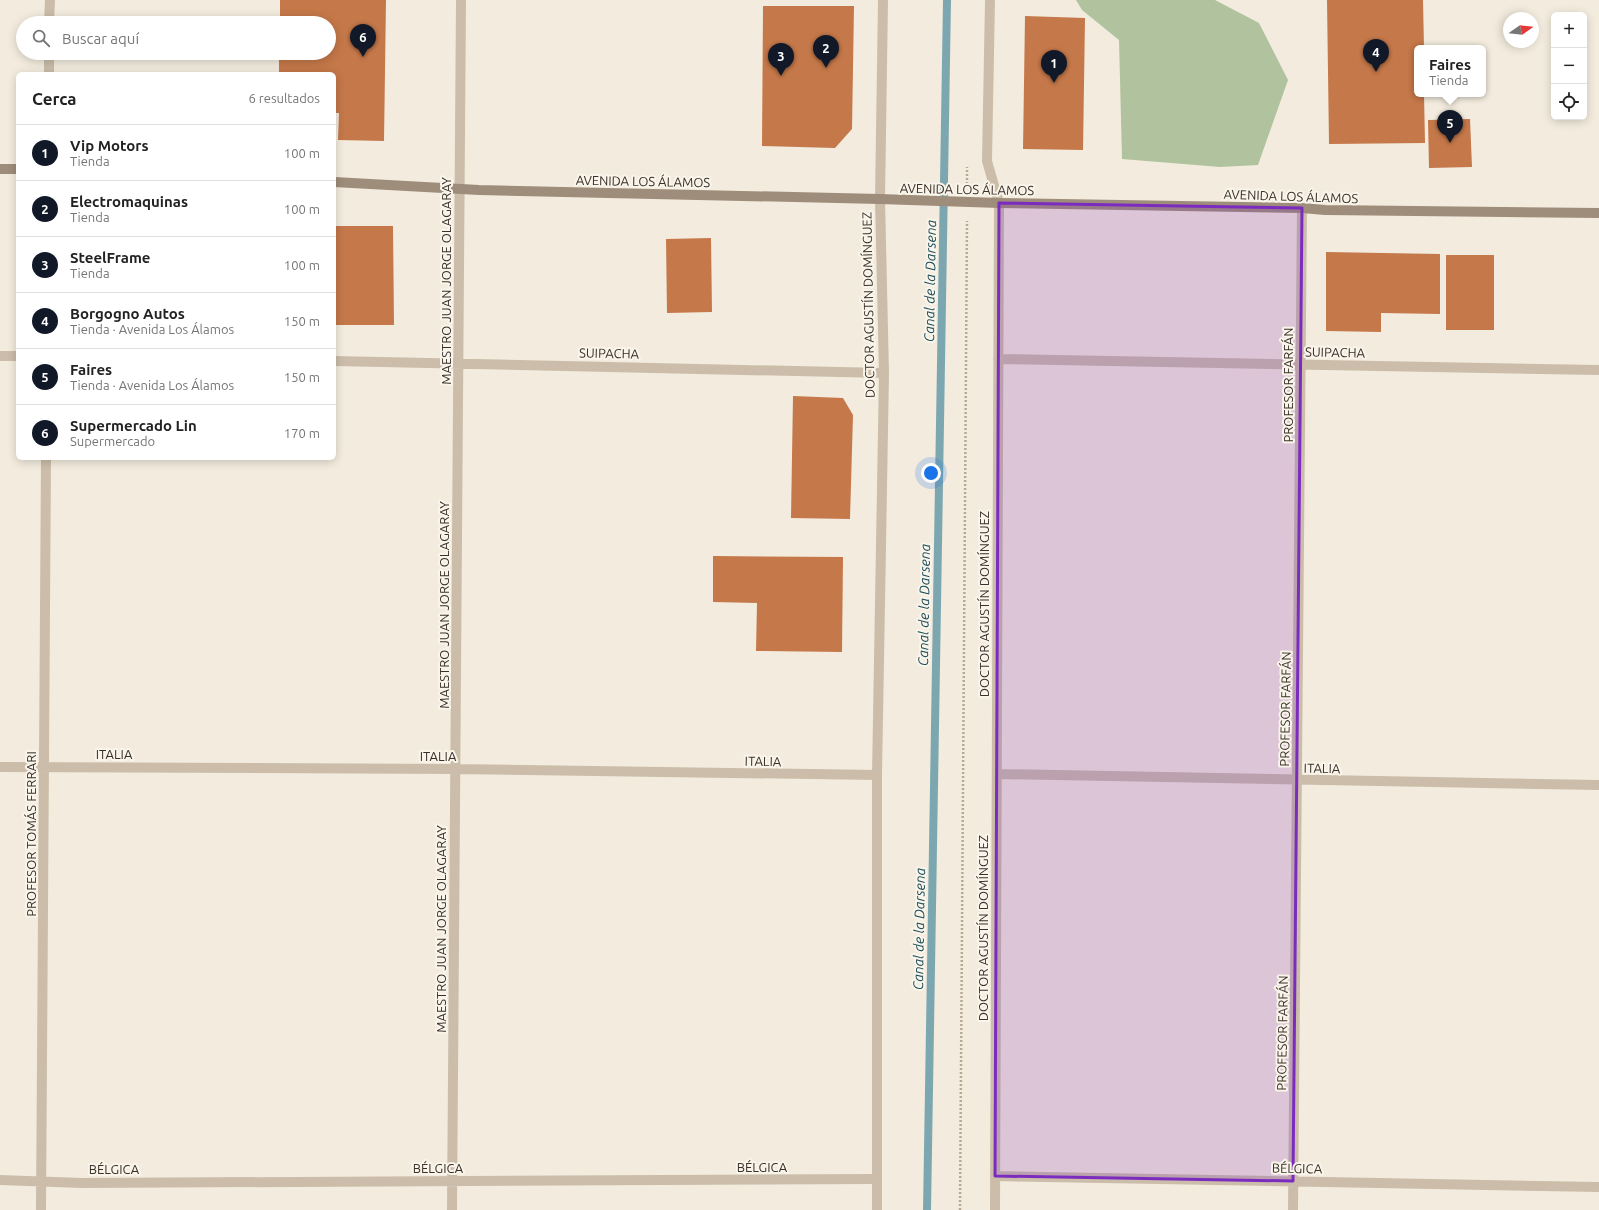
<!DOCTYPE html>
<html lang="es">
<meta charset="utf-8">
<style>
body{margin:0;font-family:Ubuntu,sans-serif;background:#f6f6f6;color:#222}
.controls{position:absolute;right:12px;top:12px;display:grid;overflow:hidden;border-radius:6px;box-shadow:0 2px 10px #0003}
.controls button{width:36px;height:36px;display:grid;place-items:center;padding:0;border:0;border-bottom:1px solid #e0e0e0;background:#fff;color:#222;font:20px sans-serif}
.compass{position:absolute;left:1503px;top:12px;width:36px;height:36px;border-radius:50%;background:#fff;box-shadow:0 2px 10px #0003;rotate:76deg}
.you{position:absolute;left:931px;top:473px;width:14px;height:14px;margin:-10px;border:3px solid #fff;border-radius:50%;background:#1a73e8;box-shadow:0 0 0 6px #1a73e833}
.badge{display:grid;place-items:center;width:26px;height:26px;border-radius:50%;background:#111827;color:#fff;font-size:13px;font-weight:700}
.pin{position:absolute;translate:-50% -33px;filter:drop-shadow(0 1px 2px #0008)}
.pin::after{content:'';position:absolute;top:21px;width:14px;height:12px;background:inherit;clip-path:polygon(0 0,100% 0,50% 100%)}
.popup{position:absolute;left:1414px;top:45px;width:72px;height:52px;box-sizing:border-box;display:grid;place-content:center;border-radius:6px;background:#fff;filter:drop-shadow(0 1px 3px #0005);font-size:13px;white-space:nowrap;color:#767676}
.popup b{font-size:15px;color:#222}
.popup::after{content:'';position:absolute;left:50%;top:100%;margin-left:-8px;border:8px solid transparent;border-top-color:#fff}
.list{margin:0;padding:0;list-style:none}
h2{display:flex;justify-content:space-between;align-items:center;height:52px;margin:0;padding:0 16px;font-size:17px}
h2 small{font-size:13px;font-weight:400;color:#767676}
.list li{display:grid;grid-template-columns:26px 1fr auto;gap:12px;align-items:center;box-sizing:border-box;height:56px;padding:0 16px;border-top:1px solid #e0e0e0}
.list b{display:block;font-size:15px;white-space:nowrap}
.list p{margin:0;font-size:13px;white-space:nowrap;color:#767676}
.list em{font-size:13px;font-style:normal;color:#767676}
.icon{flex:none;width:22px;height:22px;fill:none;stroke:currentColor;stroke-width:2;stroke-linecap:round;stroke-linejoin:round}
.map{position:relative;flex:none;width:1599px;height:1210px;overflow:hidden}
.search{position:absolute;background:#fff;box-shadow:0 2px 10px #0003;left:16px;top:16px;width:320px;height:44px;display:flex;align-items:center;gap:10px;box-sizing:border-box;padding:0 14px;border-radius:22px;color:#767676;font-size:15px}
.panel{position:absolute;background:#fff;box-shadow:0 2px 10px #0003;left:16px;top:72px;width:320px;height:388px;border-radius:6px}
.map>svg:first-child{display:block}
.green{fill:#b1c29e}
.lines{fill:none;stroke-linecap:round;stroke-linejoin:round}
.stream{stroke:#7da7b0;stroke-width:8}
.building{fill:#c57849}
.path{stroke:#b7a894;stroke-width:2.5;stroke-dasharray:2 2;stroke-linecap:butt}
.minor{stroke:#cbbdaa;stroke-width:10}
.tertiary{stroke:#cbbdaa;stroke-width:10}
.secondary{stroke:#9f8d7b;stroke-width:10}
.secondary-bridge{stroke:#9f8d7b;stroke-width:10}
.marked{fill:#7b2cbf;fill-opacity:0.2;stroke:#7b2cbf;stroke-width:3;stroke-linejoin:round}
.labels{text-anchor:middle;dominant-baseline:central;stroke-width:4;stroke-linejoin:round;paint-order:stroke}
.street-label{font-size:13px;fill:#383029;stroke:#faf5eb}
.water-label{font-size:14px;font-style:italic;fill:#1f4e5a;stroke:#faf5eb}
</style>
<div class="map">
<svg width="1599" height="1210" viewBox="0 0 1599 1210">
<rect width="100%" height="100%" fill="#f3ecde"/>
<path class="green" d="M1076 0H1215L1259 23 1288 80 1258 165 1220 167 1122 159 1119 40 1082 10Z"/>
<g class="lines">
<path class="stream" d="M927 1210 947 0"/>
</g>
<path class="building" d="M280 0H386L384 141 338 140 339 113H334V74H279V53H329V23H280Z
M1327 0H1423L1424 48H1417V94H1424L1425 143 1329 144Z
M763 6H854L852 129 835 148 762 146Z
M1025 16 1085 18 1083 150 1023 149Z
M1470 119 1472 167 1429 168 1428 120Z
M334 226H393L394 325H334Z
M711 238 712 312 667 313 666 239Z
M1326 252 1440 254V314L1381 313V332L1326 331Z
M1446 255H1494V330H1446Z
M793 396 843 398 853 415 850 519 791 518Z
M713 556 843 557 842 652 756 651 757 603 713 602Z"/>
<g class="lines">
<path class="path" d="M967 184V167
M960 1210 967 221"/>
<path class="minor" d="M990 0 987 161 999 203 995 1210
M49 23 50 0
M49 74V53
M0 356H18
M998 359 1599 370
M334 361 884 373
M0 767 456 769 877 775
M997 774 1599 785
M995 1176 1599 1187
M0 1180 82 1183 877 1179
M41 1210 46 458
M452 1210 461 0
M1293 1210 1302 208"/>
<path class="tertiary" d="M877 1210V775L884 373 880 199 883 0"/>
<path class="secondary" d="M0 169H18
M334 182 479 190 880 199
M999 203 1302 208 1325 210 1599 213"/>
<path class="secondary-bridge" d="M880 199 999 203"/>
</g>
<path class="marked" d="M999 203 1302 208 1293 1181 995 1176Z"/>
<g class="labels">
<g class="street-label">
<text transform="translate(643 181) rotate(1)">AVENIDA LOS ÁLAMOS</text>
<text transform="translate(967 189) rotate(1)">AVENIDA LOS ÁLAMOS</text>
<text transform="translate(1291 196) rotate(2)">AVENIDA LOS ÁLAMOS</text>
<text transform="translate(446 281) rotate(-90)">MAESTRO JUAN JORGE OLAGARAY</text>
<text transform="translate(868 305) rotate(-91)">DOCTOR AGUSTÍN DOMÍNGUEZ</text>
<text transform="translate(1335 352) rotate(1)">SUIPACHA</text>
<text transform="translate(609 353) rotate(1)">SUIPACHA</text>
<text transform="translate(1288 385) rotate(-90)">PROFESOR FARFÁN</text>
<text transform="translate(984 604) rotate(-90)">DOCTOR AGUSTÍN DOMÍNGUEZ</text>
<text transform="translate(444 605) rotate(-90)">MAESTRO JUAN JORGE OLAGARAY</text>
<text transform="translate(1285 709) rotate(-89)">PROFESOR FARFÁN</text>
<text x="114" y="754">ITALIA</text>
<text x="438" y="756">ITALIA</text>
<text transform="translate(763 761) rotate(1)">ITALIA</text>
<text transform="translate(1322 768) rotate(1)">ITALIA</text>
<text transform="translate(31 834) rotate(-90)">PROFESOR TOMÁS FERRARI</text>
<text transform="translate(983 928) rotate(-90)">DOCTOR AGUSTÍN DOMÍNGUEZ</text>
<text transform="translate(441 929) rotate(-90)">MAESTRO JUAN JORGE OLAGARAY</text>
<text transform="translate(1282 1033) rotate(-89)">PROFESOR FARFÁN</text>
<text x="762" y="1167">BÉLGICA</text>
<text x="438" y="1168">BÉLGICA</text>
<text transform="translate(1297 1168) rotate(1)">BÉLGICA</text>
<text x="114" y="1169">BÉLGICA</text>
</g>
<g class="water-label">
<text transform="translate(930 281) rotate(-89)">Canal de la Darsena</text>
<text transform="translate(924 605) rotate(-89)">Canal de la Darsena</text>
<text transform="translate(919 929) rotate(-89)">Canal de la Darsena</text>
</g>
</g>
</svg>
<div class="controls">
<button>+</button>
<button>−</button>
<button><svg class="icon" aria-label="locate" viewBox="0 0 24 24"><circle cx="12" cy="12" r="6"/><path d="M12 2v4M12 18v4M2 12h4M18 12h4"/></svg></button>
</div>
<svg class="compass" viewBox="-18 -18 36 36"><path d="M0-13l5 13h-10z" fill="#e53935"/><path d="M0 13l5-13h-10z" fill="#767676"/></svg>
<div class="you"></div>
<div class="pin badge" style="left:1054px;top:83px">1</div>
<div class="pin badge" style="left:826px;top:68px">2</div>
<div class="pin badge" style="left:781px;top:76px">3</div>
<div class="pin badge" style="left:1376px;top:72px">4</div>
<div class="pin badge" style="left:1450px;top:143px">5</div>
<div class="popup"><b>Faires</b>Tienda</div>
<div class="pin badge" style="left:363px;top:57px">6</div>
<div class="search"><svg class="icon" aria-label="search" viewBox="0 0 24 24"><circle cx="10" cy="10" r="6"/><path d="M15 15l6 6"/></svg>Buscar aquí</div>
<section class="panel">
<h2>Cerca<small>6 resultados</small></h2>
<ul class="list">
<li><span class="badge">1</span><div><b>Vip Motors</b><p>Tienda</p></div><em>100 m</em></li>
<li><span class="badge">2</span><div><b>Electromaquinas</b><p>Tienda</p></div><em>100 m</em></li>
<li><span class="badge">3</span><div><b>SteelFrame</b><p>Tienda</p></div><em>100 m</em></li>
<li><span class="badge">4</span><div><b>Borgogno Autos</b><p>Tienda · Avenida Los Álamos</p></div><em>150 m</em></li>
<li><span class="badge">5</span><div><b>Faires</b><p>Tienda · Avenida Los Álamos</p></div><em>150 m</em></li>
<li><span class="badge">6</span><div><b>Supermercado Lin</b><p>Supermercado</p></div><em>170 m</em></li>
</ul>
</section>
</div>
